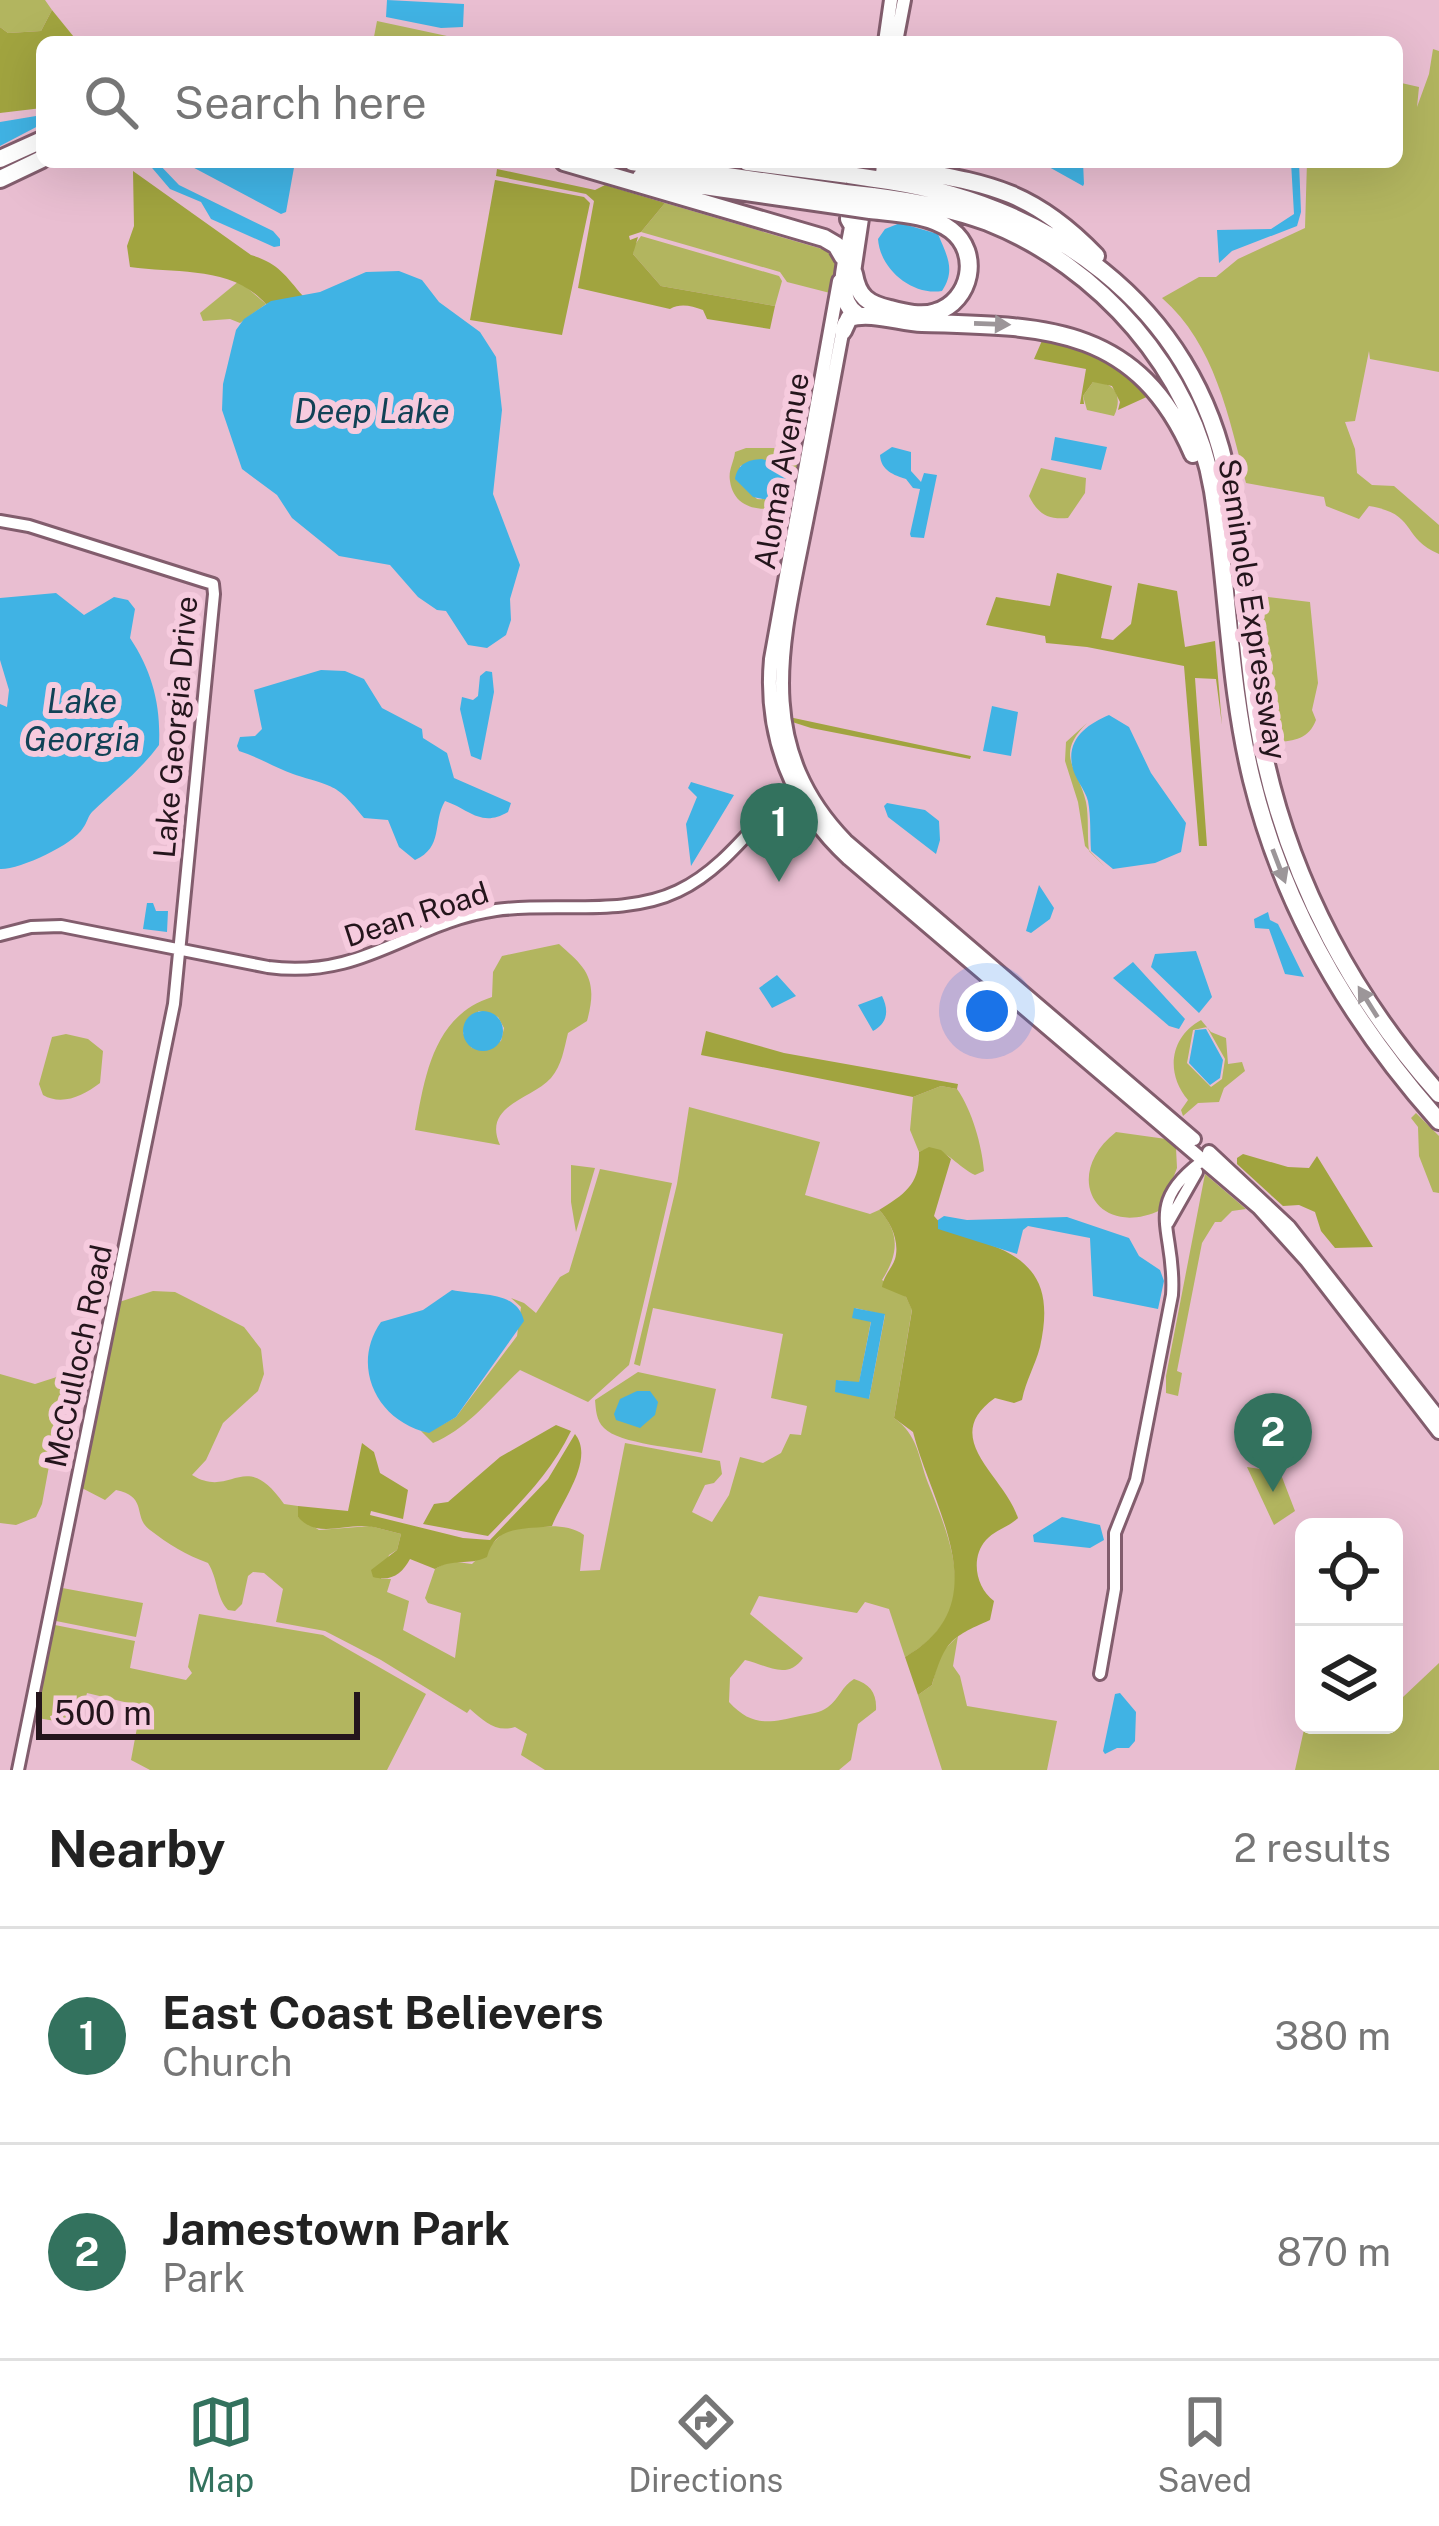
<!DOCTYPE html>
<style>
body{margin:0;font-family:"Public Sans",sans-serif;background:#f6f6f6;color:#222}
.controls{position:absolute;right:36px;bottom:36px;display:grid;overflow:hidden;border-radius:18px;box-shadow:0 12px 48px #0002}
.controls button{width:108px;height:108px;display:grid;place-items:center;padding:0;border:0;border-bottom:3px solid #e0e0e0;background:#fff;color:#222;font:60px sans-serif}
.scale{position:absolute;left:36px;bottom:30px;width:324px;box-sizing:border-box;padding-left:12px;border:6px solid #24151c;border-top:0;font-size:33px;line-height:42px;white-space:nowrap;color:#24151c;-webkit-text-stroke:9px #f6cbde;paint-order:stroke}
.you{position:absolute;left:987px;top:1011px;width:42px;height:42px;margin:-30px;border:9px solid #fff;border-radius:50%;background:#1a73e8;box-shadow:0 0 0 18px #1a73e833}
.badge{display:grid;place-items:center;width:78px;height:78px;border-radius:50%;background:#33725e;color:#fff;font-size:39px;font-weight:700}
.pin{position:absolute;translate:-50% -99px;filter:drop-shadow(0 3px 6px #0008)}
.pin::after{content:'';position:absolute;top:63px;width:42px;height:36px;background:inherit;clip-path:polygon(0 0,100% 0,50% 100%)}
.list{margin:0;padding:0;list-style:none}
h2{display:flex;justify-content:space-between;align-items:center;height:156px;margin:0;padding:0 48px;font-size:51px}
h2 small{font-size:39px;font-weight:400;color:#767676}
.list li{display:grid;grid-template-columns:78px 1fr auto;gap:36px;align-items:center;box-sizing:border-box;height:216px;padding:0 48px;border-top:3px solid #e0e0e0}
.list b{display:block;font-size:45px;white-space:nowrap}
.list p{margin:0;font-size:39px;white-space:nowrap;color:#767676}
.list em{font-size:39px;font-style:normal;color:#767676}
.icon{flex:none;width:66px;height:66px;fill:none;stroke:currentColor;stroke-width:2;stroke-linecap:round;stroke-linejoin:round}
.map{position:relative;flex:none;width:1439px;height:1770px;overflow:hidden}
.search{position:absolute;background:#fff;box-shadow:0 12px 48px #0002;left:36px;right:36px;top:36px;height:132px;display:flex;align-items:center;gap:30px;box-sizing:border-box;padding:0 42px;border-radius:18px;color:#767676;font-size:45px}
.sheet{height:588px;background:#fff}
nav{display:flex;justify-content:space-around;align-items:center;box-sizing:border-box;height:168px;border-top:3px solid #e0e0e0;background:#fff;font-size:33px;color:#767676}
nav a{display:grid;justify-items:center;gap:6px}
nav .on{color:#33725e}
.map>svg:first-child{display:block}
.green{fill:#b2b55f;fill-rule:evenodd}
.forest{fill:#a1a43f}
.water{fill:#40b3e4}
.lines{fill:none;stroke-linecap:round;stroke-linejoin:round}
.secondary-casing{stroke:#825d6d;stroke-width:16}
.primary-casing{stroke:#825d6d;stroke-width:18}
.highway-casing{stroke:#825d6d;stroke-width:22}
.secondary{stroke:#fff;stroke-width:10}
.primary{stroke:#fff;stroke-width:12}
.highway{stroke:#fff;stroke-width:16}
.highway-bridge-casing{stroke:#825d6d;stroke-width:22;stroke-linecap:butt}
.highway-bridge{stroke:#fff;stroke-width:16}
.oneway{fill:#9c9699}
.labels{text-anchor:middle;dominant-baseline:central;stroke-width:12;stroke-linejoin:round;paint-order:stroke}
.street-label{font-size:30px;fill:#24151c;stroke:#f6cbde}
.water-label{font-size:33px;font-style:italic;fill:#114256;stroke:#f6cbde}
</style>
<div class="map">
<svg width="1439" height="1770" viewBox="0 0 1439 1770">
<rect width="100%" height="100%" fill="#e9bed1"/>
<path class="green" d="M0 0H45L52 10 41 31 8 33 0 27Z
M377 21 447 36 446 42H373Z
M1433 49 1439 51V372L1370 359 1369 351 1355 421 1345 422 1355 449 1357 473 1372 485 1394 486 1439 525V554C1400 537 1418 514 1369 506L1359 519 1326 506 1324 497 1246 483C1229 418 1215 344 1162 298L1199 277H1216L1238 259 1305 228 1307 162H1397V82L1419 87 1417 107 1429 74Z
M665 203 829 251 836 263 830 293 787 282 780 272 641 232Z
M641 236 779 276 782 281 775 306 661 286 633 254 634 246Z
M239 281 266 304 240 323 230 319 203 321 200 313Z
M1093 382C1116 382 1123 397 1114 416L1087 410 1083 396Z
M746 448H774L799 462 792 502C769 514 734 512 730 481 728 470 734 462 735 452ZM769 460 783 466C793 487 779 501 757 499L746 488 740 466Z
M1041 468 1086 478 1085 493 1068 518C1048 520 1038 514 1029 496Z
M1259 596 1310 602 1318 683 1312 710 1316 720C1309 739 1294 741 1277 742L1274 735Z
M1087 723C1054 756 1078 767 1086 802 1089 817 1087 836 1089 851L1104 866 1085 846 1078 802 1065 761 1066 742Z
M559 944C585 967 599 978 587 1021L568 1033C564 1049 562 1065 551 1078 531 1100 482 1105 500 1145L415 1130C425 1076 433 1016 492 997L493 972 502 956ZM479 1011 498 1017 504 1028 501 1041 482 1049 472 1048 463 1033 467 1020Z
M1201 1020 1211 1032 1226 1038 1228 1064 1242 1062 1245 1071 1224 1088 1219 1102 1198 1103 1183 1116 1181 1110 1188 1100C1165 1073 1170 1037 1201 1020ZM1207 1027 1225 1059 1222 1079 1211 1087 1187 1063 1193 1030Z
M66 1034 88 1039 103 1051 100 1083C83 1096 62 1106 43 1095L39 1084 52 1037Z
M941 1086 957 1089C972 1110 982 1146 984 1171L975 1175C955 1166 942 1141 919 1152L910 1130 913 1097Z
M689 1107 820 1142 805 1195 870 1214 879 1210C901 1233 898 1255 882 1280L906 1297 912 1309 894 1418C918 1435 918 1456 928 1483 954 1549 982 1613 905 1657L889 1609 865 1602 857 1613 759 1596 750 1614 803 1658C787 1681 767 1665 745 1660L730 1678 729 1702C752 1727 769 1723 800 1716 810 1714 820 1713 828 1707 839 1699 842 1686 854 1679 870 1684 877 1693 876 1710L858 1724 851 1760 839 1770H545L521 1755 527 1734 515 1727C496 1733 484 1721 470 1709L467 1713 381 1660 325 1631 276 1622 283 1589 264 1573 253 1572 248 1576 242 1604 235 1611 228 1610C216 1597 218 1579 208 1563 186 1555 168 1544 150 1530 132 1517 149 1497 116 1490L105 1500 78 1486 116 1303 153 1291 175 1292 244 1327 261 1349 264 1374 258 1391 223 1423 206 1460 192 1475C232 1500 244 1447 284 1504L298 1506V1517L319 1530 370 1526 401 1534 397 1550 389 1555 381 1579H391L387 1592 409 1601 403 1630 455 1658 461 1613 428 1603 425 1598 435 1569 449 1561 472 1564 507 1529C533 1529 563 1520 584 1535L580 1571 600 1570 625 1443 720 1461 722 1474 714 1483 705 1485 692 1512 712 1522 729 1495 740 1457 763 1463 781 1453 790 1434 801 1435 807 1406 771 1398 783 1334 653 1308 640 1366 634 1364 677 1184ZM855 1308 885 1315 869 1399 837 1380 859 1383 871 1321Z
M1416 1113 1439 1136V1193L1433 1192 1419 1156 1418 1127 1411 1118Z
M1116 1132 1166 1139 1176 1148 1177 1168 1161 1210C1096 1240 1061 1175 1116 1132Z
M571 1165 595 1168 576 1232 571 1202Z
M600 1169 672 1183 629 1365 588 1402 520 1370C492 1396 469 1428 433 1443L421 1431 429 1432 456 1417 517 1336 521 1307 511 1298 524 1303 536 1313 560 1277 569 1272Z
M1205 1174 1246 1209 1232 1211 1221 1222H1215L1202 1243 1177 1371 1182 1373 1178 1396 1166 1393V1376Z
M638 1372 716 1389 702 1453C679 1448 619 1444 604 1428 596 1420 596 1410 595 1400Z
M0 1374 35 1384 66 1374 42 1504 36 1517 16 1525 0 1523Z
M1247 1467 1280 1472 1295 1511 1274 1525Z
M57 1587 143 1603 136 1637 51 1620Z
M199 1614 323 1635 426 1694 387 1770H150L131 1760 141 1706 87 1693 78 1725 32 1717 50 1624 135 1641 130 1668 186 1680 192 1673 188 1667Z
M958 1636 953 1666 960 1676 967 1706 1057 1721 1047 1770H942L918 1695 932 1685 940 1654Z
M1439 1663V1770H1295L1305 1725H1394V1699L1403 1697Z"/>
<path class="forest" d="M52 10 78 42H42V108L0 113V27L8 33 41 31Z
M497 169 595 190 605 185 665 203 641 232 629 236 630 240 638 237 633 254 661 286 775 306 770 329 707 319 703 310C691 306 681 303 670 309L578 288 594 201 586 194 496 176Z
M133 171 251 255C278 263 285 275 303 296L266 304C231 265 177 274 130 267L127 246 134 226Z
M495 180 584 197 590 203 562 335 470 320Z
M1044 336C1086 342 1119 368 1151 395L1118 410 1120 402 1112 386 1093 382 1083 396 1084 404H1080L1086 369 1034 359Z
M1057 573 1112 586 1101 638 1113 640 1131 624 1138 583 1177 591 1185 647 1215 641 1222 725 1216 679 1195 678 1207 846H1199L1184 666 1087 647 1046 643 1045 636 986 625 996 597 1050 606Z
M789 717 971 756 970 759 811 728 786 720Z
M706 1031 784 1053 958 1084 957 1089 941 1086 913 1097 701 1055Z
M929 1147 941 1150 951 1159 934 1216C948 1233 963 1235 988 1244 1040 1262 1052 1293 1040 1347 1035 1366 1026 1380 1022 1400L1014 1403 995 1398C938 1438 1005 1476 1018 1518 1009 1527 995 1530 986 1540 970 1558 976 1588 994 1601L990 1620C949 1638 945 1642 932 1685L918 1695 905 1657C1000 1603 933 1510 913 1432L894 1418 912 1310 906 1297 882 1287C884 1275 891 1270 895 1259 900 1242 891 1222 879 1210 905 1194 920 1184 919 1152Z
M1243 1154 1288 1167 1309 1168 1317 1156 1373 1247 1335 1248 1321 1231 1315 1212 1299 1205 1283 1206 1237 1164V1158Z
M556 1425 571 1431C551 1473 520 1503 488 1536L423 1524 434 1504 448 1502 500 1457Z
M575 1434C595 1459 562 1501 552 1526 524 1530 496 1524 487 1557 468 1566 453 1558 435 1569L410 1559C402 1574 391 1582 373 1577L371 1570 397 1550 401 1534C388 1531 375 1526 362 1526 338 1526 316 1537 298 1517V1506L348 1511 362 1443 374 1452 380 1473 408 1490 403 1519 371 1511 370 1515 463 1538 490 1540 548 1479Z"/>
<path class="water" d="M387 0 464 4 463 27 441 28 386 17Z
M42 115V124L0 146V122Z
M147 162H157L179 185 273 231 280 239V246L274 247 211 219 201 202 170 189Z
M183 162H295L286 212 281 214Z
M1040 162H1083L1084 184 1083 186Z
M1291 162H1299L1301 212 1297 226 1232 251 1219 263 1217 230 1271 229 1294 214Z
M900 223 938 234C947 256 956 270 942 291 912 296 880 269 878 239L885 229Z
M399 271 422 280 439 302 480 332 496 357 502 410 493 494 520 565 510 599 511 620 506 635 487 648 468 645 446 611 437 610 418 597 390 565 339 556 292 518 277 495 242 469 222 410 223 384 236 330 244 319 271 301 320 292 366 272Z
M794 389 805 391 809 398 795 462 779 451 790 392Z
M1055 437 1107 447 1101 470 1051 460Z
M892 447 911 452V471L921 482 924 473 937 475 924 538 911 537 910 534 920 489 913 488 906 479C894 475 881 471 880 455Z
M762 459 783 466 788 478 785 490 768 500 753 497 735 479C738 463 748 460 762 459Z
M56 593 84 615 114 597 128 600 135 609 130 638C152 671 161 705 159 745 139 772 116 789 92 812 88 816 87 823 83 828 73 845 19 870 0 869V704L7 707 9 690 0 660V598Z
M321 670 345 671 364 679 382 708 422 729 423 738 447 753 454 778 511 803 508 812C481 828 469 809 445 801 432 823 444 847 415 860L399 847 388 820 364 818C336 782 332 787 293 774 274 767 258 757 239 751L237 746 240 737 255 736 262 729 254 690Z
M486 671 492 672 494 692 481 760 471 756 460 709 462 697 473 700 478 696 480 676Z
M992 706 1018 712 1011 756 983 751Z
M1109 715 1129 727 1151 773 1186 823 1181 852 1155 863 1113 869 1091 851C1090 835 1091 816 1088 801 1085 789 1074 778 1072 765 1067 738 1088 724 1109 715Z
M691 782 734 795 691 866 686 824 697 797 688 788Z
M887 803 925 810 939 821 940 840 936 854 888 817 884 806Z
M1039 885 1054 908 1050 919 1031 933 1026 931Z
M147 903H153L156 911H168L167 932 143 929Z
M1268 912 1270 920 1278 924 1304 977 1285 974 1269 929 1255 928 1254 919Z
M1196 951 1212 997 1199 1013 1151 967 1155 954Z
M1133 962 1185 1019 1179 1029 1169 1026 1113 978Z
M777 975 796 996 772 1008 759 988Z
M882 996C889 1010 888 1023 873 1031L858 1005Z
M463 1031a20 20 0 1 1 40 0a20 20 0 1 1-40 0Z
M1206 1029 1223 1060 1220 1078 1210 1085 1189 1063 1195 1030Z
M944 1216 967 1220 1067 1217 1129 1238 1139 1256 1160 1270 1164 1281 1158 1309 1093 1296 1090 1238 1028 1226 1023 1230 1017 1254 938 1229V1220Z
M452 1290C480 1296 517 1290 524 1321L456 1417 429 1433C377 1422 350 1366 381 1322L423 1310Z
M854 1308 885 1314 869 1399 835 1392 836 1380 859 1382 871 1322 852 1318Z
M637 1391H650L658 1402 655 1415 640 1428 616 1420 614 1414 620 1399Z
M1062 1517 1100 1525 1104 1540 1090 1548 1034 1542 1033 1535Z
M1120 1693 1136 1712 1135 1741 1129 1748H1117L1105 1754 1103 1751 1115 1694Z"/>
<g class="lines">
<g class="secondary-casing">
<path id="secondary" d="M0 521 29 526 203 581 213 584 214 594 174 1004 18 1770
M758 825 803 787
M0 935 31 927 61 926 268 967C364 980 411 922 496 910 555 902 624 917 678 891 725 869 756 821 793 786L802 785
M1168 1223 1197 1172
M1100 1674 1115 1589V1533L1136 1480 1172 1295C1177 1228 1138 1205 1209 1156"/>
</g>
<g class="primary-casing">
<path id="primary" d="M885 42 891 0
M896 42 904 0
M853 279 864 205
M839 281 771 659C764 736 792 807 849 859L1259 1208 1307 1261 1439 1432
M844 323C832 386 821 449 808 512 785 633 749 741 846 841L1194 1139
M1209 1152 1289 1227 1439 1418"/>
</g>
<g class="highway-casing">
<path id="highway" d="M0 159 42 140
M564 162 824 238 836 245 843 257
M632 162 845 193
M747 162 849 175
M858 175 868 168 884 165C978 183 1026 183 1096 256
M641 177 843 206
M0 179 42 159
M875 179C1045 201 1195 303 1228 481 1246 573 1245 668 1265 760 1293 885 1354 999 1439 1094
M872 196C912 201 950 208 988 222 1099 266 1193 371 1213 491 1228 587 1229 686 1252 780 1284 910 1351 1022 1439 1121
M849 219 853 226C850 253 830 298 858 315
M854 274C858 297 868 304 890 309 905 313 922 317 936 312 971 301 981 253 951 230 930 214 896 213 870 210
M843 331 849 318C870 311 900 322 922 323 1044 326 1137 325 1193 454"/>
</g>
<use href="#secondary" class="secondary"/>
<use href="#primary" class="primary"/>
<use href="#highway" class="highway"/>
<g class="highway-bridge-casing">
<path id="highway-bridge" d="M849 175 875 179
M845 193 872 196
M843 206 870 210"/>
</g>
<use href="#highway-bridge" class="highway-bridge"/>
</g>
<defs><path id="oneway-solid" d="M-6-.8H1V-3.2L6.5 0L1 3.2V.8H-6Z" transform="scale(3)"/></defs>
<g class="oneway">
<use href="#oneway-solid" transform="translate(992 324) rotate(2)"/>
<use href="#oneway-solid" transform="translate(1279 866) rotate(69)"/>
<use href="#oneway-solid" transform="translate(1368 1002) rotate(-122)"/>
</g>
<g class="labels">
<g class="street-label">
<text transform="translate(781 471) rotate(-80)">Aloma Avenue</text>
<text transform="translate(1253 609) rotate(81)">Seminole Expressway</text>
<text transform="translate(175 727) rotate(-85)">Lake Georgia Drive</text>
<text transform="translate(416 914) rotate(-18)">Dean Road</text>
<text transform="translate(78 1356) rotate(-78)">McCulloch Road</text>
</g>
<g class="water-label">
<text x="372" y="411">Deep Lake</text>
<text x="82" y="701">Lake<tspan x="82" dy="38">Georgia</tspan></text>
</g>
</g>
</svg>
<div class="controls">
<button><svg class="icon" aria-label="locate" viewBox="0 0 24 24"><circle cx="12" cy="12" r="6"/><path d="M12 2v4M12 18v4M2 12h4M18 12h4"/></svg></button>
<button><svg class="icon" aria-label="layers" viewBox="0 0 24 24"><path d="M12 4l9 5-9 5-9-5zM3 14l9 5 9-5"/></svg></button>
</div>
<div class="scale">500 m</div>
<div class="you"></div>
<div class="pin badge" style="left:779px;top:882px">1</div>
<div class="pin badge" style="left:1273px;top:1492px">2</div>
<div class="search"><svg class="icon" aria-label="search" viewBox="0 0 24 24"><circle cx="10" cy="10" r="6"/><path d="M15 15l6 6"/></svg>Search here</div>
</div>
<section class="sheet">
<h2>Nearby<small>2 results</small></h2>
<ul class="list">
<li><span class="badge">1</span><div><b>East Coast Believers</b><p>Church</p></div><em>380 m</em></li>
<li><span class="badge">2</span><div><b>Jamestown Park</b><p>Park</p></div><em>870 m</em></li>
</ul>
</section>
<nav>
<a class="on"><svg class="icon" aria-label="map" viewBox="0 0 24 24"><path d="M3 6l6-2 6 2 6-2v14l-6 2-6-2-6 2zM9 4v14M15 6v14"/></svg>Map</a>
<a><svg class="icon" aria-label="directions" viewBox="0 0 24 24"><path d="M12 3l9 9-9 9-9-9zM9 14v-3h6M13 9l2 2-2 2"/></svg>Directions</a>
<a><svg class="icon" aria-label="saved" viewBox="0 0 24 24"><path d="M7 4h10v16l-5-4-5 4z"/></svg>Saved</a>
</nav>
